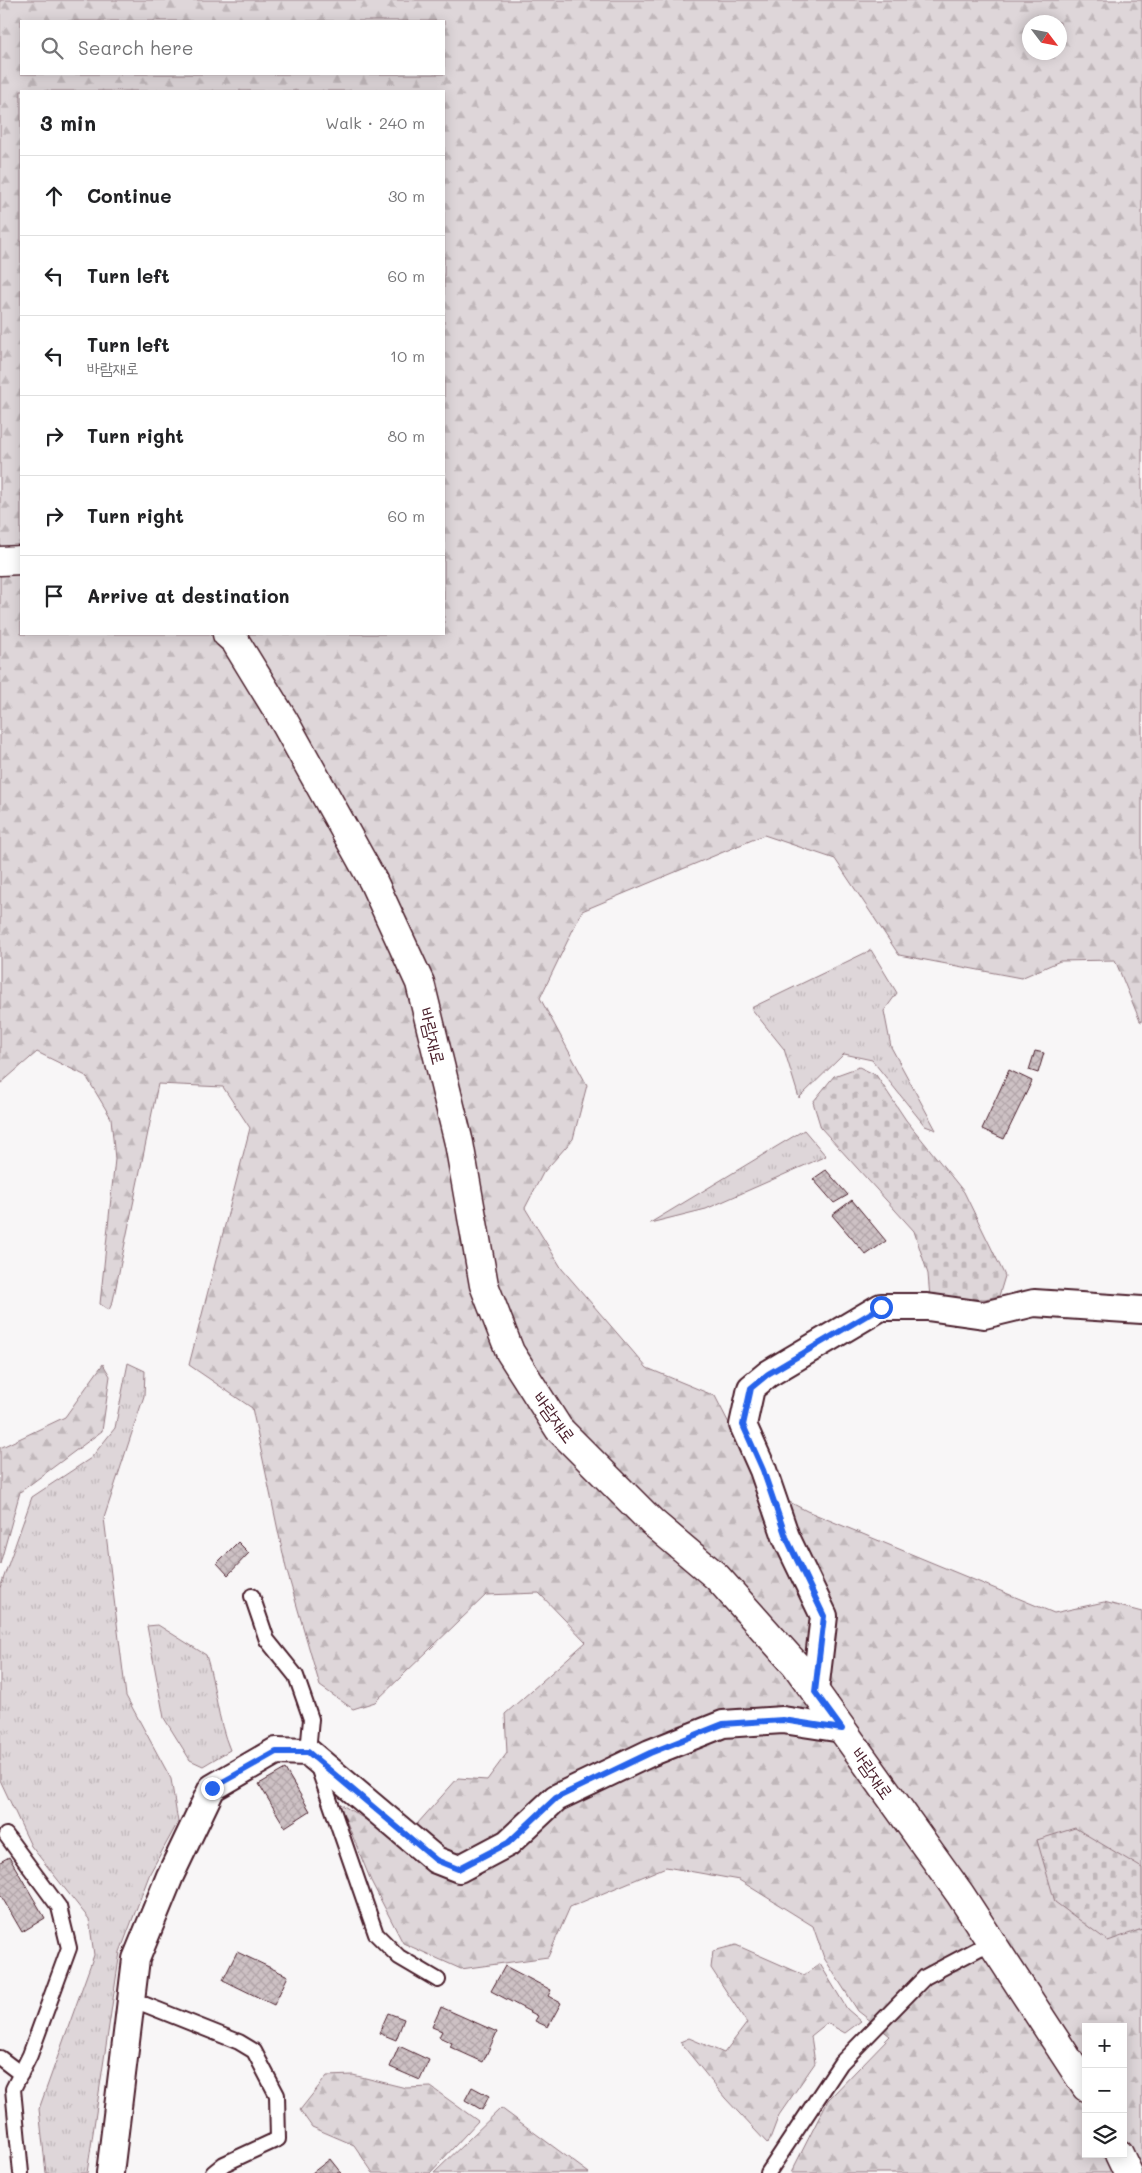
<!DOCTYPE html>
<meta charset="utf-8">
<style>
body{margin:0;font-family:Mali,"Poor Story",sans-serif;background:#f6f6f6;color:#202124}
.controls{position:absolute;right:15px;bottom:15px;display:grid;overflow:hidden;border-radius:0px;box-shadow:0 2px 12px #0003}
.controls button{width:45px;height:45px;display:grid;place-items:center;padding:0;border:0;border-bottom:1px solid #e0e0e0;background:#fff;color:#202124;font:25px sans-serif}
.compass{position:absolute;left:1022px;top:15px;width:45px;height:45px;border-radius:50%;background:#fff;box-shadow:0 2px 12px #0003;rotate:122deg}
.stop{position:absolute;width:15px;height:15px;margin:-11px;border:4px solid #2563eb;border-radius:50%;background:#fff}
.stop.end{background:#2563eb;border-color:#fff;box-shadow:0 1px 5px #0008}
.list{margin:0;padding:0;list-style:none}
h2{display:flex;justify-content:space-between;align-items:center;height:65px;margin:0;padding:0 20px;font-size:21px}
h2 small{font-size:16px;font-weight:400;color:#757577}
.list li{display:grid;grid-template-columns:32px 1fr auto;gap:15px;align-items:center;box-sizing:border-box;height:80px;padding:0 20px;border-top:1px solid #e0e0e0}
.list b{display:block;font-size:19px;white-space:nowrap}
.list p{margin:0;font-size:16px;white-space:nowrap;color:#757577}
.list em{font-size:16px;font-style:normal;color:#757577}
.icon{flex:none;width:28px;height:28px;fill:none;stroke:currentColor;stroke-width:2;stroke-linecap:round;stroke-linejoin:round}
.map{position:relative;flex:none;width:1142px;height:2173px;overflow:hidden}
.search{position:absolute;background:#fff;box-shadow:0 2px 12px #0003;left:20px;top:20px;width:425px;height:55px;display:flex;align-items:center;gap:12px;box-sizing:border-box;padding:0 18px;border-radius:0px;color:#757577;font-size:19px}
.panel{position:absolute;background:#fff;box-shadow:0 2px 12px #0003;left:20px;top:90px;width:425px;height:545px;border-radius:0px}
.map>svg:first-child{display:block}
.grass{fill:url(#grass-tufts);stroke:#947a82}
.forest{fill:url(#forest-firs);stroke:#947a82;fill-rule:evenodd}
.cemetery{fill:url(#cemetery-stones);stroke:#947a82}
.building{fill:url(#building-cross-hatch);stroke:#4a1f2b}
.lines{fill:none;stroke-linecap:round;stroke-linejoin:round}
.service-casing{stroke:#4a1f2b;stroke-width:18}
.minor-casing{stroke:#4a1f2b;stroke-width:30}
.tertiary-casing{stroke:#4a1f2b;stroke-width:31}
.service{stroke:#fff;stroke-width:14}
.minor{stroke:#fff;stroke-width:26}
.tertiary{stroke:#fff;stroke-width:28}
.route{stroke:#2563eb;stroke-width:6}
.labels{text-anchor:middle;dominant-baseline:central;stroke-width:4;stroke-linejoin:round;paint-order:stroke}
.street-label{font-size:18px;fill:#4a1f2b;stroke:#fff}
</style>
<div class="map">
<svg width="1142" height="2173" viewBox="0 0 1142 2173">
<defs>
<pattern id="grass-tufts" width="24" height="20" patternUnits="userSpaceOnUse" patternTransform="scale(1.25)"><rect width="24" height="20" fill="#ded6d9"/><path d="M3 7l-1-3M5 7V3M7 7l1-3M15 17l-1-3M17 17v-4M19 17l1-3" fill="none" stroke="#c0b7ba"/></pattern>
<pattern id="forest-firs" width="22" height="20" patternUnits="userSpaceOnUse" patternTransform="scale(1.25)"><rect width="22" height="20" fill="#ded6d9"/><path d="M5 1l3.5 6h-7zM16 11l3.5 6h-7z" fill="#c0b7ba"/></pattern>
<pattern id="cemetery-stones" width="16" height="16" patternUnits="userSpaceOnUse" patternTransform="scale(1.25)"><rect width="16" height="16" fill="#ded6d9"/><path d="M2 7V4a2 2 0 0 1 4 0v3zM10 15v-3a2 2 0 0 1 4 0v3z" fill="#c0b7ba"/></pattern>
<pattern id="building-cross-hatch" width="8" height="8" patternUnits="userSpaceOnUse" patternTransform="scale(1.25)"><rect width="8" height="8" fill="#cdc1c4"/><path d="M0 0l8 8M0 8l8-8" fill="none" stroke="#b2a5a9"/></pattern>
</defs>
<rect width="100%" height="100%" fill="#f8f6f7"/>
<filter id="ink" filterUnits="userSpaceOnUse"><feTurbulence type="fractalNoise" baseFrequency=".02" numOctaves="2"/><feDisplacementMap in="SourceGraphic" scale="10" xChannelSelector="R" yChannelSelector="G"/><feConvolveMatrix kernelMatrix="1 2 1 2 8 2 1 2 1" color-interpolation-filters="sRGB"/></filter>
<g filter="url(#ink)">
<path class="grass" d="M871 950 897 993 884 1011 891 1047 936 1130 925 1126 872 1060 844 1054 799 1098 784 1049 751 1008Z
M804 1130 826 1156 706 1209 650 1223Z
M128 1363 145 1371 144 1396 104 1518 126 1696 171 1779 178 1822 150 1873 120 1952 87 2173H46L39 2109 94 1955 89 1919 31 1846 0 1780V1588L32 1497 91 1458 115 1428Z
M158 1625 206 1655C216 1687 217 1719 230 1750L203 1766 190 1760 164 1718 147 1626Z"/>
<path class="forest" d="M0 0H1142V1022L1140 1021 1115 960 1060 961 1021 978 899 955 835 859 764 835 582 911 540 998 587 1085 573 1139 543 1173 525 1208 562 1269 647 1368 715 1396 762 1488 807 1511 1054 1613 1104 1602 1142 1612V2173H791L828 2100 890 2036 858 2011 824 1958 813 1926 739 1880 666 1867 570 1907 548 1957 461 1969 403 1943 371 1881 339 1803 401 1842 458 1778 487 1780 507 1753 505 1714 586 1642 539 1593 486 1595 375 1702 353 1709 320 1686 286 1568 252 1408 189 1365 250 1128 223 1087 158 1084 113 1301 109 1310 100 1304 115 1159 111 1118 86 1076 37 1052 0 1084ZM21 21H444V74H21ZM1030 22H1060V52H1030ZM21 91H444V634H21ZM1086 2027H1123V2154H1086Z
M103 1364 110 1376 102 1431 20 1492 0 1564V1448L65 1417Z
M736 1945 804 1975 820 1964 847 2009 861 2021 845 2033 827 2023 811 2036 815 2063 779 2115 768 2144 725 2098 680 2042 689 2038 724 2053 747 2023 711 1968 713 1951Z
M353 2075 406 2088 431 2087 478 2121 430 2173H373L354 2145 312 2127 300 2110 327 2076Z
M501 2108 589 2173H434Z"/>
<path class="cemetery" d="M859 1067 876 1075 906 1120 964 1192 1005 1276 999 1296 985 1299 930 1298 928 1274 914 1231 821 1128 813 1102 834 1076Z
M1075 1828 1142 1868V1929L1108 1941 1055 1902 1037 1840Z"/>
<path class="building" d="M1035 1051 1044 1053 1038 1073 1029 1070Z
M1009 1070 1032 1081 1004 1139 982 1129Z
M826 1170 848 1195 834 1203 813 1179Z
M852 1200 886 1241 866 1255 832 1215Z
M238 1542 249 1553 228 1575 217 1563Z
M285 1769 310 1811 285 1827 259 1784Z
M9 1857 45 1918 22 1932 0 1894V1862Z
M237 1952 288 1976 274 2005 223 1980Z
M505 1966 551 1990 548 1996 561 2003 548 2027 535 2021 538 2016 491 1991Z
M441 2007 497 2032 483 2062 450 2047 452 2043 439 2037 442 2031 432 2027Z
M388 2013 404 2019 396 2040 379 2033Z
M399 2046 429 2060 420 2080 390 2067Z
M472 2087 489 2096 482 2110 465 2100Z
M330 2159 341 2173H312Z"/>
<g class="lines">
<g class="service-casing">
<path id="service" d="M252 1596 267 1640 296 1676 311 1719 308 1752 318 1767 376 1934 399 1957 438 1980
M6 1835 59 1907 69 1948 30 2055 13 2089 21 2173
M131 1999 239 2042 254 2051 277 2095 278 2139 224 2164 213 2173
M0 2058 21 2074
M768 2173 841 2063 925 1977 991 1942"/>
</g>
<g class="minor-casing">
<path id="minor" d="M815 1691 824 1616 786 1537 763 1470 743 1425 751 1388 768 1374 881 1307H927L984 1315 1034 1303 1142 1310
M110 2173 136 1959 170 1876 212 1788 276 1751 308 1752 436 1860 459 1869 508 1843 556 1798 650 1753 723 1724 783 1720 842 1729"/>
</g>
<g class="tertiary-casing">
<path id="tertiary" d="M0 561 21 560
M227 634 235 641 284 721 373 881 420 983 459 1143 484 1285 510 1352 559 1429 652 1522 717 1577 796 1665 960 1894 1086 2087
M1119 2154 1128 2173"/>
</g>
<use href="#service" class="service"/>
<use href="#minor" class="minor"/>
<use href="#tertiary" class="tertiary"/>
</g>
</g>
<g class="lines" filter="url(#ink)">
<path class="route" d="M212 1788 276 1752H308L436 1860 458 1869 508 1843 556 1798 650 1753 723 1724 783 1720 842 1729 815 1692 824 1616 786 1537 763 1470 743 1425 751 1388 768 1374 881 1307"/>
</g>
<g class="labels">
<g class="street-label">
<text transform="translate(433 1036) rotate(76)">바람재로</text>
<text transform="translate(555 1417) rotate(54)">바람재로</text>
<text transform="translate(873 1773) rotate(55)">바람재로</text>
</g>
</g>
</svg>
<div class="controls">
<button>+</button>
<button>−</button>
<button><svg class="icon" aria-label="layers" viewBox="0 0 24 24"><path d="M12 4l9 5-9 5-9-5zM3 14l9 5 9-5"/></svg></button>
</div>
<svg class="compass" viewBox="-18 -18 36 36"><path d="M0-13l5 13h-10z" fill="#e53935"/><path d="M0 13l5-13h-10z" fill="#757577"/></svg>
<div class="stop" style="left:881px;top:1307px"></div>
<div class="stop end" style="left:212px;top:1788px"></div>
<div class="search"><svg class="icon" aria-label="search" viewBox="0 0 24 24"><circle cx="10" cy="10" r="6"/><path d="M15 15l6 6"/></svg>Search here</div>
<section class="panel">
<h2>3 min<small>Walk · 240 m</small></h2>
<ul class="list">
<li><svg class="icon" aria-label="ahead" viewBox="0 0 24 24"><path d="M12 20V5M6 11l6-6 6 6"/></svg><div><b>Continue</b></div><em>30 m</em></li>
<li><svg class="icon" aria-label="left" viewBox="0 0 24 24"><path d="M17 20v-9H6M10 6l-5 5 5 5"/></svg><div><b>Turn left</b></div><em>60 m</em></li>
<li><svg class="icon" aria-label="left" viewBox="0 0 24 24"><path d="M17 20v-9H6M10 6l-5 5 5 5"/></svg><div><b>Turn left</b><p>바람재로</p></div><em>10 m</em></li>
<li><svg class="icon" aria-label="right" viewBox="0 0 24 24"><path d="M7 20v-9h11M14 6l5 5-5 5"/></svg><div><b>Turn right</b></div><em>80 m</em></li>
<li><svg class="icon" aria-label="right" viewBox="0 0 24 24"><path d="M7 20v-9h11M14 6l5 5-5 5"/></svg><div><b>Turn right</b></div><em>60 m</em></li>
<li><svg class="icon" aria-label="arrive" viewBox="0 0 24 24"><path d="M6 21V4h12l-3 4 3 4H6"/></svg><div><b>Arrive at destination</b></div></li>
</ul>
</section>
</div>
